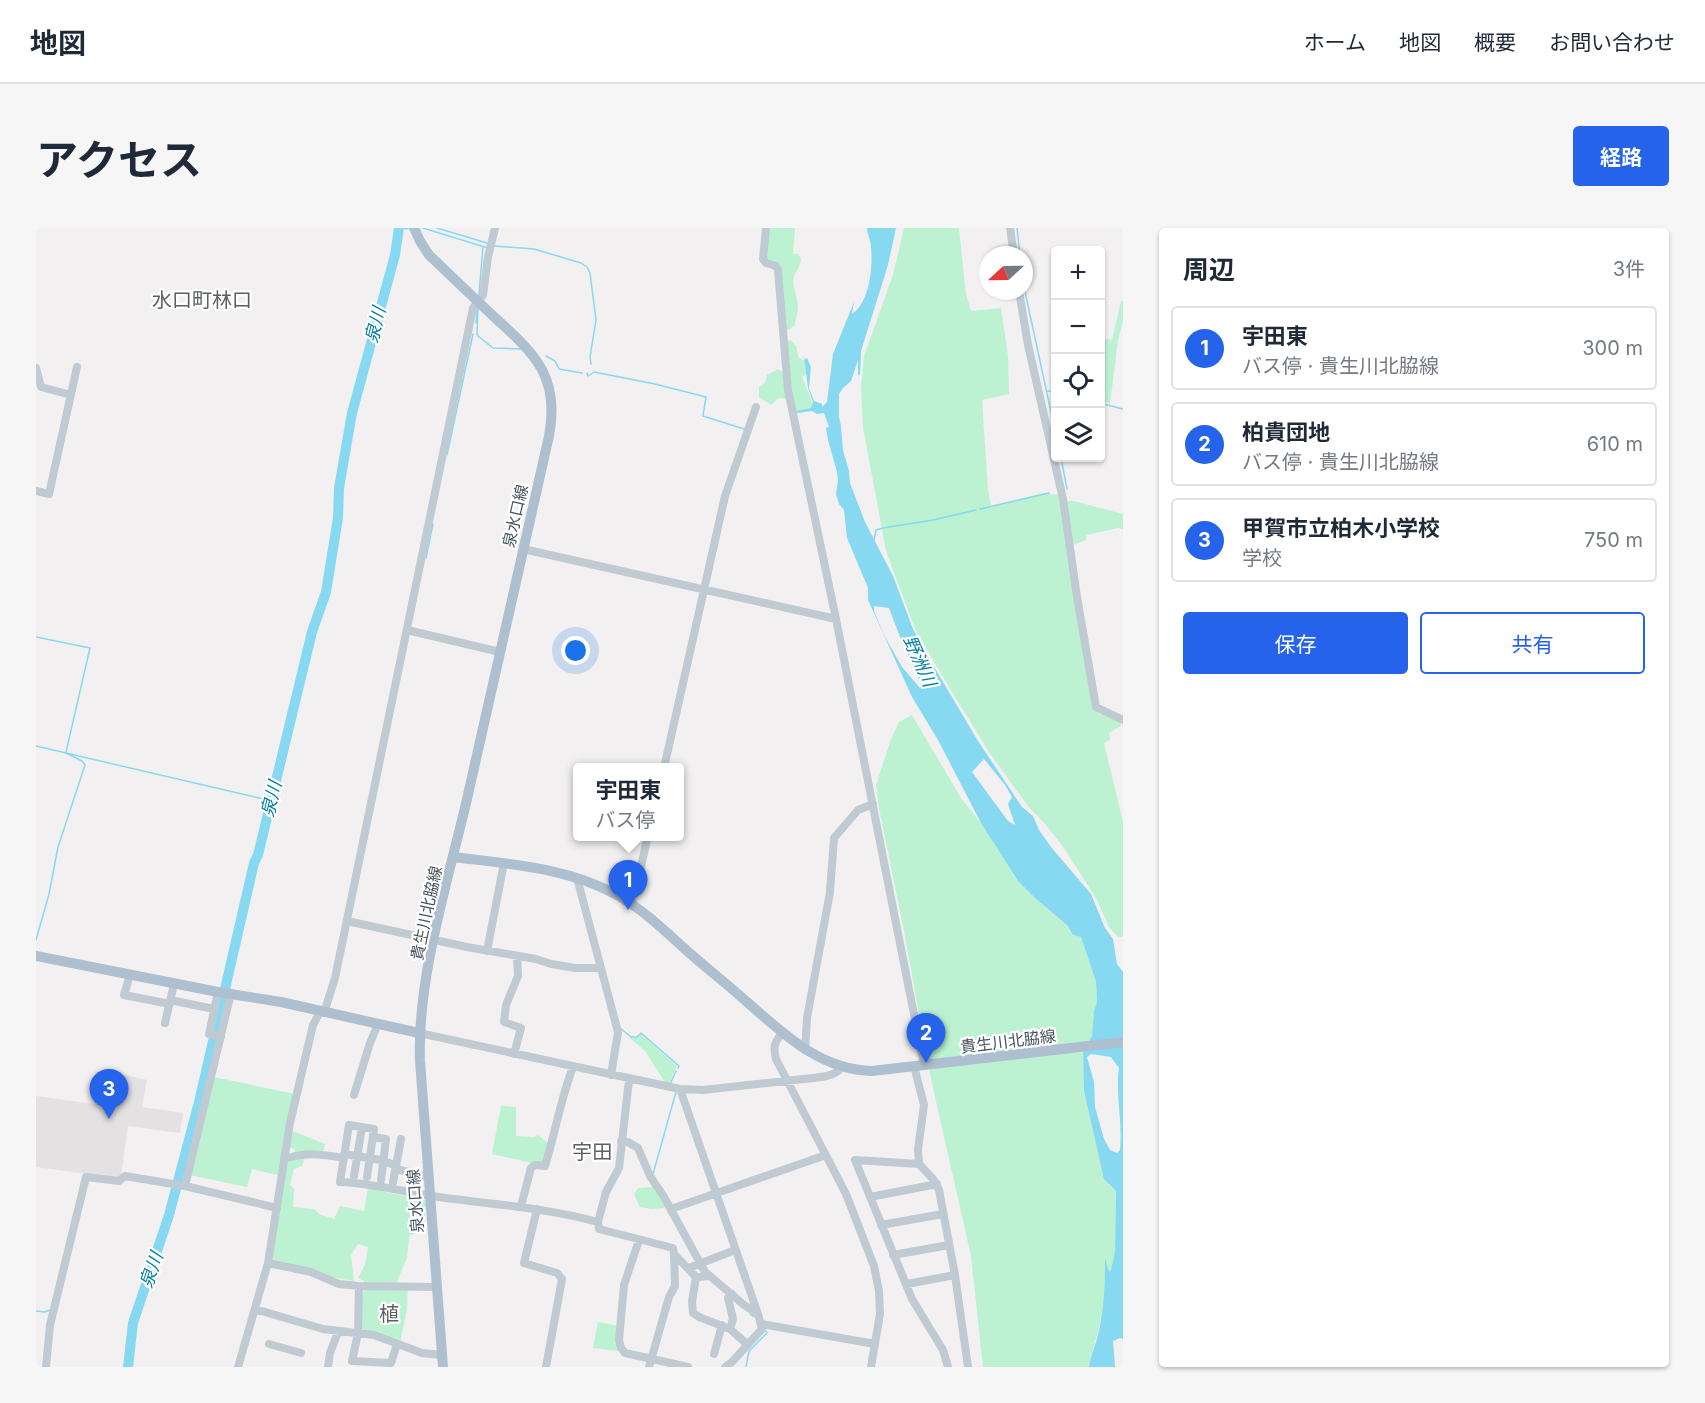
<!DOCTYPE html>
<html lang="ja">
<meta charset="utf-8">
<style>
body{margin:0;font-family:Inter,"Noto Sans JP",sans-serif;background:#f6f6f7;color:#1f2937}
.controls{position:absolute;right:18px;top:18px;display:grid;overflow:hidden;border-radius:6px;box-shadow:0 2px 4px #0004}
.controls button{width:54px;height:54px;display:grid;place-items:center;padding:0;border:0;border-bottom:2px solid #e0e1e3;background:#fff;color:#1f2937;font:30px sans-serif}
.compass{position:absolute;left:943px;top:18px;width:54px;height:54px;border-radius:50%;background:#fff;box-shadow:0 2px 4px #0004;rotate:248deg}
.you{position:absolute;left:540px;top:423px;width:21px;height:21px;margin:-15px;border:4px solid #fff;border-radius:50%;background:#1a73e8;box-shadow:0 0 0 9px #1a73e833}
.badge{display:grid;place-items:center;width:39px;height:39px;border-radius:50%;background:#2563eb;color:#fff;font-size:20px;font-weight:700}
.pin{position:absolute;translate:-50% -50px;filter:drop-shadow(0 2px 3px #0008)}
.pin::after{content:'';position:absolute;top:32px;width:21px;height:18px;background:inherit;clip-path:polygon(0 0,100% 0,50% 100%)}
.popup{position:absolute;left:537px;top:535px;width:111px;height:78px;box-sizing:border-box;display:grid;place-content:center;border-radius:6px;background:#fff;filter:drop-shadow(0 2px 4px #0005);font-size:20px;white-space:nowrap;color:#747a83}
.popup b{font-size:22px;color:#1f2937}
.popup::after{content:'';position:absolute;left:50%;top:100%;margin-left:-12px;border:12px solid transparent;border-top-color:#fff}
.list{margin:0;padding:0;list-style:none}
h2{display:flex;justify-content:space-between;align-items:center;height:78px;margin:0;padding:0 24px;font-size:26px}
h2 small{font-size:20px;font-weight:400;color:#747a83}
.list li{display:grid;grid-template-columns:39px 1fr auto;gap:18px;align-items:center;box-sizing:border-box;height:84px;margin:0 12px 12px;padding:0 12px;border:2px solid #e0e1e3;border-radius:6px}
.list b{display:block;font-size:22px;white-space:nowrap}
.list p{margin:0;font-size:20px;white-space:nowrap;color:#747a83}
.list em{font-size:20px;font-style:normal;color:#747a83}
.actions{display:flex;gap:12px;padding:18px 24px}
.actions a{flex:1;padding:14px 0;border:2px solid #2563eb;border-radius:6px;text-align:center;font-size:21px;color:#2563eb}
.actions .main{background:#2563eb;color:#fff}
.icon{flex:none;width:33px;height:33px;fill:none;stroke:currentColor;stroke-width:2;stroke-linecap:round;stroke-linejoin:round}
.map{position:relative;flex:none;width:1087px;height:1139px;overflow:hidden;border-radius:6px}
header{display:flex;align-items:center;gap:36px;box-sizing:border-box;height:84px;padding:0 30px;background:#fff;border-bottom:2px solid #e0e1e3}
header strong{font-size:28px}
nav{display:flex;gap:33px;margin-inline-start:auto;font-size:21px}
.intro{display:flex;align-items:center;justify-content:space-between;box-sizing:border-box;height:144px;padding:0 36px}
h1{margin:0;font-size:42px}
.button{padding:15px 27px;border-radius:6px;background:#2563eb;color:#fff;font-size:21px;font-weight:700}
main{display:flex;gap:36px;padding:0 36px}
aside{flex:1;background:#fff;border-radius:6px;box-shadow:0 2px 4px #0004}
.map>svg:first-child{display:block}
.education{fill:#e3e1e2}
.green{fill:#bcf2d2}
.water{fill:#87d9f1;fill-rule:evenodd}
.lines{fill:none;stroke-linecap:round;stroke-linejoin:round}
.stream{stroke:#87d9f1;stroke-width:1.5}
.river{stroke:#87d9f1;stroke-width:10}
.minor{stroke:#c0cad2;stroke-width:8}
.major{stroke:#aebfd0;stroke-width:10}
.labels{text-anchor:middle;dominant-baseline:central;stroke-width:4.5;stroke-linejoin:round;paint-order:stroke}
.street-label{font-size:16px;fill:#47535e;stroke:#fff}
.water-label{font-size:18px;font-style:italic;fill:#0680a3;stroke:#fff}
.quarter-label{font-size:20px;fill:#5c6065;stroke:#fff}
</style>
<header>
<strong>地図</strong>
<nav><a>ホーム</a><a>地図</a><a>概要</a><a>お問い合わせ</a></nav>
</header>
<div class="intro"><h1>アクセス</h1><a class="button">経路</a></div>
<main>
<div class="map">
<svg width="1087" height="1139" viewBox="0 0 1087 1139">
<rect width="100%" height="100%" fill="#f2f0f0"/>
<path class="education" d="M68 842 111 852 106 879 147 885 144 905 92 898 85 948 81 950 0 939V868L58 876Z"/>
<path class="green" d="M731 0H759L757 26H762L765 30C765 38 760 42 758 49 755 59 762 68 762 78 763 84 759 90 759 97L754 101 749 102 742 43 731 39Z
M868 0H923L930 66 935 83 965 80 972 128 973 166 946 172 952 262 955 278 1007 265 1024 267 1029 277 1033 273H1038L1087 286V301L1082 300 1051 307 1050 312 1035 318 1059 480 1063 486 1066 484 1085 495V498L1073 505 1074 512 1068 515 1087 594V708L1083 710 1073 699 1061 672 1028 620 1010 597 992 578 955 527 914 461 879 401 850 323 827 199 825 159 828 128 857 47Z
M1085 73H1087V93L1082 113 1074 175 1065 173V110L1076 112Z
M755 112 760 118 763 130 769 133 772 145 766 149 777 176 774 182H768L765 185 757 181 755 174 747 170 741 171 736 177 723 170V159L729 155 731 147 742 141 748 145V113Z
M876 487 925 570 945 595 982 653 998 669 1031 697 1037 707 1045 709 1060 754 1061 774 1058 783 1056 808 1047 822 1048 863 1073 957 1080 963 1079 1024 1075 1043 1072 1044 1069 1032C1069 1056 1068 1084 1061 1107 1058 1118 1055 1128 1053 1139H947L935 1028 895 851 868 703 843 580 840 557 855 511 863 494Z
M605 806 641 838 633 855 630 856 609 823 594 810H601Z
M178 849 259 866 242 947 216 941 211 959 154 947Z
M465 878 480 879V908L498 909 502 907 513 916 507 935H496L456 926Z
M257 903 289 916 287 926 269 929 266 938 258 941 254 957 258 961 257 979 278 981 283 986 298 991 304 978 328 983 333 954 348 955 352 965 390 972C390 989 388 1000 373 1009L371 1030 362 1051 361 1061 372 1060 371 1081 364 1115 320 1099 322 1071 329 1062 328 1053 322 1050 329 1037 332 1019 322 1016 315 1027 318 1053 234 1038 250 933 258 930 259 921 253 919Z
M617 959 629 978 628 980 615 981 604 979 598 966 602 960Z
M562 1094 583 1098V1123L557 1120Z"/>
<path class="water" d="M831 0H860L852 37 825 123 824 146 822 148V132L815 153 807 160 803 166V189L805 198 807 222 813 243 814 255 829 294 857 348 877 401 897 437 942 513 986 579 997 588 1003 602 1015 619 1055 666 1069 700 1077 711 1081 736 1087 744V1111L1084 1110 1077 1113 1079 1139H1053C1055 1127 1059 1118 1062 1107 1068 1082 1069 1055 1069 1030L1073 1044 1075 1042 1079 1024 1080 963 1068 951 1048 863 1047 822 1056 808 1058 783 1061 774 1060 754 1045 709 1037 707 1031 697 998 669 982 653 945 595 902 512 876 469 832 372V360L811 310 808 282 803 276 800 266 802 252 801 244 792 212 790 200 793 199 788 185 781 186 776 183 761 185 760 183 775 180 777 174 772 160 768 128 769 131 771 130 775 139 773 160 778 173 786 176V179L791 174 797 126 818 74 816 86C834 75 837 37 835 19 835 12 831 7 831 0ZM838 378 853 380 866 414 886 457 884 460 866 439 848 407 838 383ZM948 531 969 557 976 569 972 576 979 597 972 593 936 544ZM1055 826 1075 829 1083 840C1079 866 1087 894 1084 922L1081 925 1074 922 1068 911 1059 879 1058 854 1051 829Z"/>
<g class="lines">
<path class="stream" d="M365 0 372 1
M387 0 452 20
M401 0 451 15
M981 0 984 27
M459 18 498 21 545 35 551 39 554 45 560 92 554 129 555 136
M988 59 1020 207
M443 66 447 19
M442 81 441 106 442 108 457 120 486 121
M440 95 441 82
M510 128 519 133 523 141 546 145
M551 145 552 148 558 144 619 156 670 169 667 188 708 201
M1012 163 1020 164
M1064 175 1087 181
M411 227 437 106
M1025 230 1031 261
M944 281 1013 265
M838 312 840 302 847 300 897 292 940 282
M390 330 397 296
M0 409 54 420 30 524
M0 518 236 573
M0 712 13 666 22 619 49 537 46 533 30 525
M584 800 595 809H601L605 805 643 838 642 840
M634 856 640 843
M617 946 640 864
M0 1083 9 1084 14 1082
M714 1086 718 1089
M710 1139 713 1123 731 1105 730 1103"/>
<path class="river" d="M92 1139 97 1095 133 987 163 874 218 635 222 627 276 404 290 364 302 290 303 260 316 185 359 27 363 0"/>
<path class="minor" d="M730 0 727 31 730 35 740 38 742 42 752 162 800 391
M974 0 978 27
M983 63 992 117 1027 271 1041 369 1060 479 1087 492
M0 140 5 159 35 167
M0 263 13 266 41 139
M487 321 800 391 888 837
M371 402 464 424
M628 540 689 268 720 179
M541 650 582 804 575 847
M594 675 599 664 612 608
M311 693 431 719 500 731 515 736 539 740H565
M451 723 468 635
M94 747 88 767 134 776
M182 764 173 806 185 809
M134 772 178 781
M288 785 299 750 437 80 447 67 452 29 459 0
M129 795 138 756
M383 805 644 861 667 862 777 850C787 849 799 848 806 839
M746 805C738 815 737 819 740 831L810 966 838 1038 843 1063 844 1086 835 1139
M769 822 771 790 794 664 798 610 822 582 837 576
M478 826 485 800 468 794 470 777 482 748 481 728
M878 838 888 877 882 921 883 936
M593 852 583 940 570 964 562 994 563 1001 637 1020 638 1026 660 1049 674 1048 708 1077 722 1086 726 1101 696 1134 689 1139
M644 861 722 1086
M318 867 334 815 342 796
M337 909 350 911 345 952
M585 913 592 914 602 920 614 948 628 969 669 1044 674 1048
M308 926 345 932 358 937 364 942 392 949
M248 931C271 924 284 926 308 930
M318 948 326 899
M331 949 338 901 313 897 304 954C335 955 364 963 395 968 451 976 507 979 562 994
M357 954 365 911
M149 958 195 765
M834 969 901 956
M485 978 495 940 499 937 509 938C519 905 525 870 537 839
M501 981 488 1035 521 1045 526 1051 510 1139
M635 981 790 927
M845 997 907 986
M603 1012 588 1057 583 1112 585 1120 589 1125 652 1139
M857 1027 913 1017
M232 1035 275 1044 303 1056 323 1058 401 1059
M653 1040 699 1022
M660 1049 656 1074 657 1085 663 1089 694 1101
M871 1056 919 1047
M323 1058 322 1105 316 1133 355 1135 361 1116
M696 1066 692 1070 697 1091 694 1101 711 1116
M219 1081 287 1101 338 1107 386 1125 406 1127
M725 1096 839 1116
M233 1116 265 1125
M678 1126 686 1097
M10 1139 14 1097 50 949 83 953 89 948 149 958 241 980
M202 1139 232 1035 254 895 277 797 284 784
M292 1139 294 1125 302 1104
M613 1139 633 1069 639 1058 638 1026
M912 1139 907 1122 876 1071 819 932 883 936 897 951 903 962 919 1047 932 1139"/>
<path class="major" d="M378 0 384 13 393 27C413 46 433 65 453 84 495 123 525 145 513 208 485 329 459 450 431 571 412 653 381 749 384 833L407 1139
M417 629C472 636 531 639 581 667 606 681 627 701 649 721 669 739 691 756 711 774 748 806 784 842 836 843L1087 814
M0 728 182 764 245 774 383 805"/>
</g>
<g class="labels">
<g class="street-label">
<text transform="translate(479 288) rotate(-77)">泉水口線</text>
<text transform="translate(390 685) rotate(-78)">貴生川北脇線</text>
<text transform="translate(972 813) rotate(-7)">貴生川北脇線</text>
<text transform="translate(379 973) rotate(-94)">泉水口線</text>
</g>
<g class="water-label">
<text transform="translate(339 97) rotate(-76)">泉川</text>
<text transform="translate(884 433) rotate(66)">野洲川</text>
<text transform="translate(235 571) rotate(-76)">泉川</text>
<text transform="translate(115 1042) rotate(-71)">泉川</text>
</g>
<g class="quarter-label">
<text x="166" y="72">水口町林口</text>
<text x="556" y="924">宇田</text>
<text x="353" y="1086">植</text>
</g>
</g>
</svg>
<div class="controls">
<button>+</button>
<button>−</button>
<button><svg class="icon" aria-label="locate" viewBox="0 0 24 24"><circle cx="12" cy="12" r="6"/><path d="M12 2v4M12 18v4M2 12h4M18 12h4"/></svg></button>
<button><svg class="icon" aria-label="layers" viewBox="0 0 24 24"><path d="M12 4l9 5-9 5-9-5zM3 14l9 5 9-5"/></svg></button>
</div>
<svg class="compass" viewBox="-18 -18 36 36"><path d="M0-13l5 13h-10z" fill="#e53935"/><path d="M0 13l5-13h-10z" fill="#747a83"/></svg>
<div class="you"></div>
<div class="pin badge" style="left:592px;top:682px">1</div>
<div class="popup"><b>宇田東</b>バス停</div>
<div class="pin badge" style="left:890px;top:835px">2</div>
<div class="pin badge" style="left:73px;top:891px">3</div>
</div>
<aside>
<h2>周辺<small>3件</small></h2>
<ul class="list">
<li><span class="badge">1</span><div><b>宇田東</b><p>バス停 · 貴生川北脇線</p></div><em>300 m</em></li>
<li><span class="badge">2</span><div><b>柏貴団地</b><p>バス停 · 貴生川北脇線</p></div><em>610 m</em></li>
<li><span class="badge">3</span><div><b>甲賀市立柏木小学校</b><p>学校</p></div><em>750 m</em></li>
</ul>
<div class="actions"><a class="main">保存</a><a>共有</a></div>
</aside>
</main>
